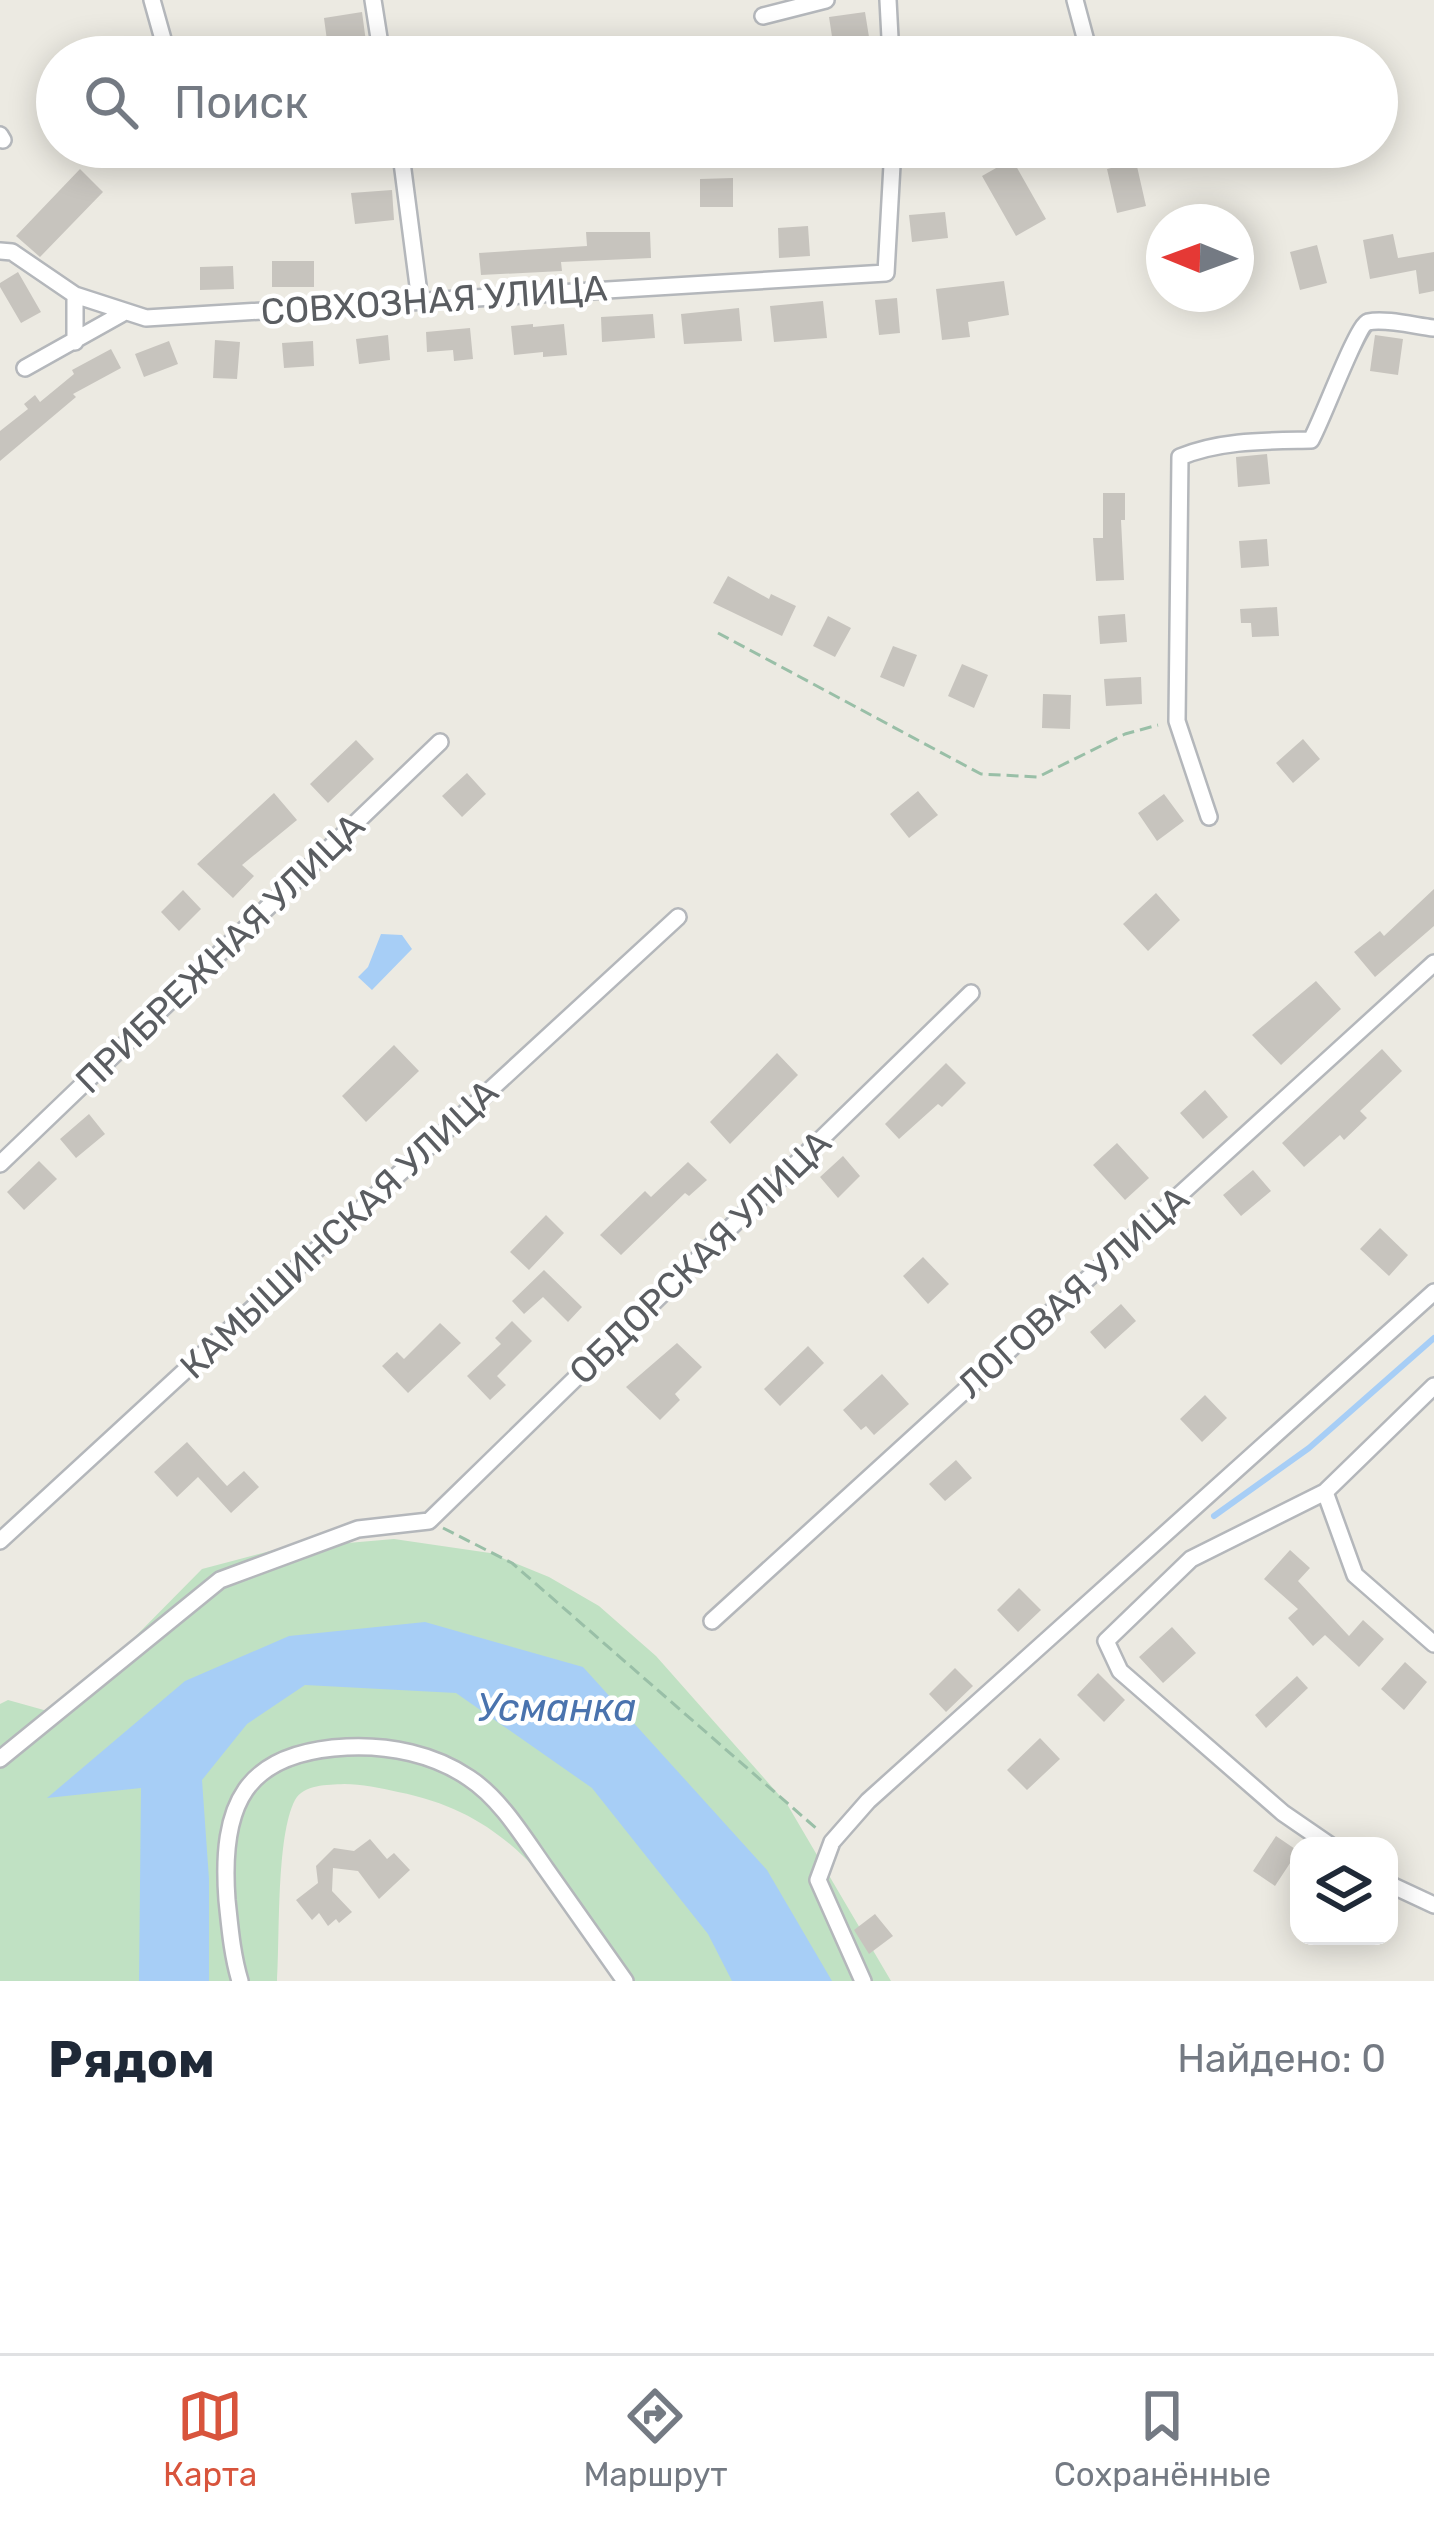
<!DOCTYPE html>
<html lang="ru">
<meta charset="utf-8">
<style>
body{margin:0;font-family:Rubik,sans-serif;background:#f6f6f7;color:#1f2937}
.controls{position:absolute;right:36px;bottom:36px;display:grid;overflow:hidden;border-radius:24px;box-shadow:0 6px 30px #0003}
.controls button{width:108px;height:108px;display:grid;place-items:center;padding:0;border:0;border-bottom:3px solid #e0e1e3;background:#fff;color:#1f2937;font:60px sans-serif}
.compass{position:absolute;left:1146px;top:204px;width:108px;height:108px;border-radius:50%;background:#fff;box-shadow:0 6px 30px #0003;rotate:271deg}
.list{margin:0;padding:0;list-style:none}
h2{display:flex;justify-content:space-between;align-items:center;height:156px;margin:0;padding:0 48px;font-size:51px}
h2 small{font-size:39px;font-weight:400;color:#747a83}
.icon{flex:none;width:66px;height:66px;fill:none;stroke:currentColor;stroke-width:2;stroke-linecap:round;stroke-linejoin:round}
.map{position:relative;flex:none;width:1434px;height:1981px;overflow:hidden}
.search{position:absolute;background:#fff;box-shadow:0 6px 30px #0003;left:36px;right:36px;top:36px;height:132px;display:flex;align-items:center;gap:30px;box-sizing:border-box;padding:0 42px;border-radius:66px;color:#747a83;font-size:45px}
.sheet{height:372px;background:#fff}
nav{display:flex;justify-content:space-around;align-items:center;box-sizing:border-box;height:168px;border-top:3px solid #e0e1e3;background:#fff;font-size:33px;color:#747a83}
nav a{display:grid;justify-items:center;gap:6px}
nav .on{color:#d8543c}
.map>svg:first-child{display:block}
.green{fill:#c0e1c3}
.water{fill:#a7cef6}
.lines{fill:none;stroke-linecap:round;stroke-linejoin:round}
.stream{stroke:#a7cef6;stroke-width:6}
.building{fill:#c7c4be}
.minor-casing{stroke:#b4b7bb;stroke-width:20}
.path{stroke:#99bfa7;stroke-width:3;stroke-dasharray:12 6;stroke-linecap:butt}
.minor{stroke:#fff;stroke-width:15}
.labels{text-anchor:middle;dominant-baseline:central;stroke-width:9;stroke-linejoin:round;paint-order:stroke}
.street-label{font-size:36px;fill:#5a5d61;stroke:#fff}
.water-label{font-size:39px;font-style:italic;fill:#4a73ae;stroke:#fff}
</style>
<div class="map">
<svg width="1434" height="1981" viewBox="0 0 1434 1981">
<rect width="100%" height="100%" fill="#eceae2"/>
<path class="green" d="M394 1539 490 1553 549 1577 599 1606 656 1656 787 1804 891 1981H619C555 1891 515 1815 398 1792 380 1788 362 1784 344 1784 327 1785 304 1784 295 1800 276 1836 280 1937 277 1981H0V1704L8 1700 51 1712 125 1647 202 1569 278 1549Z"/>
<path class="water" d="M381 934 402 935 412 949 372 990 358 977 368 967Z
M425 1622 583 1667 767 1870 832 1981H732L708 1934 592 1788 456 1693 305 1685 247 1724 202 1780 209 1879V1981H139L141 1788 47 1798 185 1681 289 1636Z"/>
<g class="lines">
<path class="stream" d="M1214 1516 1309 1448 1434 1338"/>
</g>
<path class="building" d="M362 12 366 42 328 48 324 18Z
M865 12 869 37 833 43 829 17Z
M1012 159 1046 219 1016 236 982 176Z
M1136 162 1146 206 1117 213 1107 169Z
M80 169 103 192 40 257 16 236Z
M733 178V207H700V179Z
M392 190 394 220 355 224 351 193Z
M945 212 948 238 912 242 909 215Z
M808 226 810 256 779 258 778 228Z
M586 232H650L651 258 561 262 562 271 481 275 479 253 587 246Z
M1393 234 1398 258 1434 252V291L1419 294 1416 270 1370 279 1363 240Z
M1317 245 1327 283 1300 290 1290 252Z
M272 261H314V287H272Z
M233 266 234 289 200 290V267Z
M18 272 41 312 21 323 0 287V283Z
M1004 281 1009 315 968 322 970 337 942 340 936 289Z
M897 298 900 333 879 335 875 300Z
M823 301 827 338 774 342 770 306Z
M739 308 742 341 684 344 681 314Z
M653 314 655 338 602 342 601 317Z
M533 324V327L564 324 567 355 543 357V352L514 355 511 326Z
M470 328 473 359 454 361 453 350 427 352 426 332Z
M388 335 390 360 359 364 356 339Z
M1375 335 1403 339 1398 375 1370 371Z
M215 340 240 342 237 379 213 378Z
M169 341 178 364 144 377 135 354Z
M313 341 314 366 284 368 282 343Z
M111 349 121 368 73 394 76 397 0 461V431L28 409 24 404 35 395 40 402 74 374 72 370Z
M1267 454 1270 484 1238 487 1236 457Z
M1103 493H1125V520H1121L1124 580 1096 581 1093 538H1103Z
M1267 539 1269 566 1241 568 1239 541Z
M728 576 769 599 771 594 796 606 782 636 713 603Z
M1277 607 1279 636 1252 637 1251 623H1241L1240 609Z
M1125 614 1127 642 1100 644 1098 616Z
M828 616 851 628 835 657 813 646Z
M893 646 917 655 904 687 880 677Z
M962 664 988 675 974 708 948 696Z
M1141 677 1142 704 1106 706 1104 679Z
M1043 694 1071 695 1070 729 1042 728Z
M1303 739 1320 759 1293 783 1276 763Z
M356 740 374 759 328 803 310 784Z
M467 773 486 794 462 817 442 796Z
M918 791 938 815 909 838 890 814Z
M274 793 297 820 242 865 254 876 233 898 197 864Z
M1164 794 1184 821 1157 841 1138 813Z
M1434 889V926L1375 977 1354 952 1380 931 1384 936Z
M183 890 201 909 179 931 161 912Z
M1156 893 1180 920 1148 951 1123 924Z
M1316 981 1341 1009 1281 1065 1252 1035Z
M394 1045 419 1071 366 1122 342 1096Z
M1382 1049 1402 1071 1360 1111 1367 1118 1344 1140 1340 1135 1304 1167 1282 1143Z
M777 1053 798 1075 730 1144 710 1122Z
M946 1063 966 1083 942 1107 938 1104 899 1139 885 1124Z
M1205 1090 1228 1117 1203 1139 1180 1113Z
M89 1114 105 1134 76 1158 60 1139Z
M1117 1143 1149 1178 1125 1200 1093 1165Z
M843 1156 860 1176 838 1198 820 1177Z
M39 1161 57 1179 24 1210 7 1192Z
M688 1162 707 1180 689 1196 685 1193 621 1255 600 1235 645 1191 651 1197Z
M1253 1170 1271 1191 1241 1216 1223 1195Z
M546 1215 564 1233 529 1270 510 1252Z
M1380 1228 1408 1255 1389 1276 1360 1249Z
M923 1257 949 1284 928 1304 903 1276Z
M544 1270 582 1307 568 1322 543 1297 524 1314 512 1301Z
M1121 1304 1136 1321 1105 1349 1090 1332Z
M512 1321 532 1341 497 1376 506 1385 490 1400 467 1376 501 1344 495 1338Z
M440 1323 461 1343 408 1393 382 1366 397 1352 404 1359Z
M677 1343 702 1367 675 1394 680 1400 660 1420 626 1387Z
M808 1346 824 1363 780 1406 764 1389Z
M882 1374 909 1404 874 1435 866 1426 861 1430 843 1410Z
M1205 1395 1227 1418 1202 1442 1180 1419Z
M187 1442 227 1486 244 1471 259 1487 231 1513 198 1477 177 1497 154 1472Z
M956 1460 972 1478 945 1501 929 1484Z
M1290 1550 1310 1568 1298 1581 1349 1636 1363 1620 1384 1639 1359 1667 1325 1635 1313 1646 1288 1618 1298 1609 1264 1579Z
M1019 1588 1041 1610 1018 1632 997 1610Z
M1172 1627 1196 1653 1163 1683 1139 1657Z
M1405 1662 1427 1682 1404 1710 1381 1689Z
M955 1668 973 1686 946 1712 929 1694Z
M1098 1673 1125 1700 1104 1722 1077 1695Z
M1297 1676 1308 1688 1266 1728 1255 1715Z
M1040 1738 1060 1759 1027 1790 1007 1770Z
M1276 1836 1298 1851 1275 1886 1253 1871Z
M370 1839 387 1859 394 1853 410 1870 379 1899 358 1871 333 1868 332 1891 352 1912 339 1923 336 1919 328 1926 319 1913 312 1920 296 1900 318 1883 316 1866 334 1848 354 1851Z
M875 1914 893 1936 869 1954 854 1930Z"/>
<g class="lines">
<g class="minor-casing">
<path id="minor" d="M152 0 168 57
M373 0 382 57
M888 0 891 57
M1075 0 1090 56
M763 16 826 0
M0 135 3 140
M400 147 420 301
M0 251 12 252 75 295 146 318 886 273 893 147
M75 342V295
M25 368 125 312
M1209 817 1177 721 1180 457C1221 440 1267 441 1311 440 1322 421 1357 325 1368 322 1385 318 1416 326 1434 328
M0 1164 440 742
M1325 1492 1355 1575 1434 1644
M0 1541 678 917
M712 1621 1434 963
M0 1759 220 1580 358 1529 429 1521 971 993
M1331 1846 1283 1813 1120 1671 1106 1641 1191 1559 1325 1492 1434 1386
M1389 1884 1434 1905
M240 1981C232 1954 230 1928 227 1900 220 1805 244 1752 347 1747 389 1745 434 1754 469 1778 501 1799 524 1838 546 1869 572 1906 599 1944 625 1981
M863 1981 818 1880 832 1842 868 1801 1434 1292"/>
</g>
<path class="path" d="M718 633 981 774 1038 777 1125 734 1158 725
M443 1528 512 1563 817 1829"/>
<use href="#minor" class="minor"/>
</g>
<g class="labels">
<g class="street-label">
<text transform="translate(434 300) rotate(-4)">СОВХОЗНАЯ УЛИЦА</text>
<text transform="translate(220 953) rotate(-44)">ПРИБРЕЖНАЯ УЛИЦА</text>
<text transform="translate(339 1229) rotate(-43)">КАМЫШИНСКАЯ УЛИЦА</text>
<text transform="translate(700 1257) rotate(-44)">ОБДОРСКАЯ УЛИЦА</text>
<text transform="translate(1073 1292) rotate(-42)">ЛОГОВАЯ УЛИЦА</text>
</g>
<g class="water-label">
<text x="557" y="1708">Усманка</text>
</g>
</g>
</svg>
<div class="controls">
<button><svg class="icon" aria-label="layers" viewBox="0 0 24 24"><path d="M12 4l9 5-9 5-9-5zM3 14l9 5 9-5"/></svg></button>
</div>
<svg class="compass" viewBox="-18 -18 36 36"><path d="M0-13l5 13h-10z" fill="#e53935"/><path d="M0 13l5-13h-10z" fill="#747a83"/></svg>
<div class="search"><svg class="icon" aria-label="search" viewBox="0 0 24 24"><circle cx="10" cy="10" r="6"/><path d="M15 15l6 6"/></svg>Поиск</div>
</div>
<section class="sheet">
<h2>Рядом<small>Найдено: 0</small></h2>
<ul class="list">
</ul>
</section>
<nav>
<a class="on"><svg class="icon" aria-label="map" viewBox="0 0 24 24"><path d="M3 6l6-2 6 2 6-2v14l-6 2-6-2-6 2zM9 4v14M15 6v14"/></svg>Карта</a>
<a><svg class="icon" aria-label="directions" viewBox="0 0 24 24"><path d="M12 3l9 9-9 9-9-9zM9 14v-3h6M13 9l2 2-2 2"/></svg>Маршрут</a>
<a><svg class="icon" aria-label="saved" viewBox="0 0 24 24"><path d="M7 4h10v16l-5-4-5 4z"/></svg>Сохранённые</a>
</nav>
